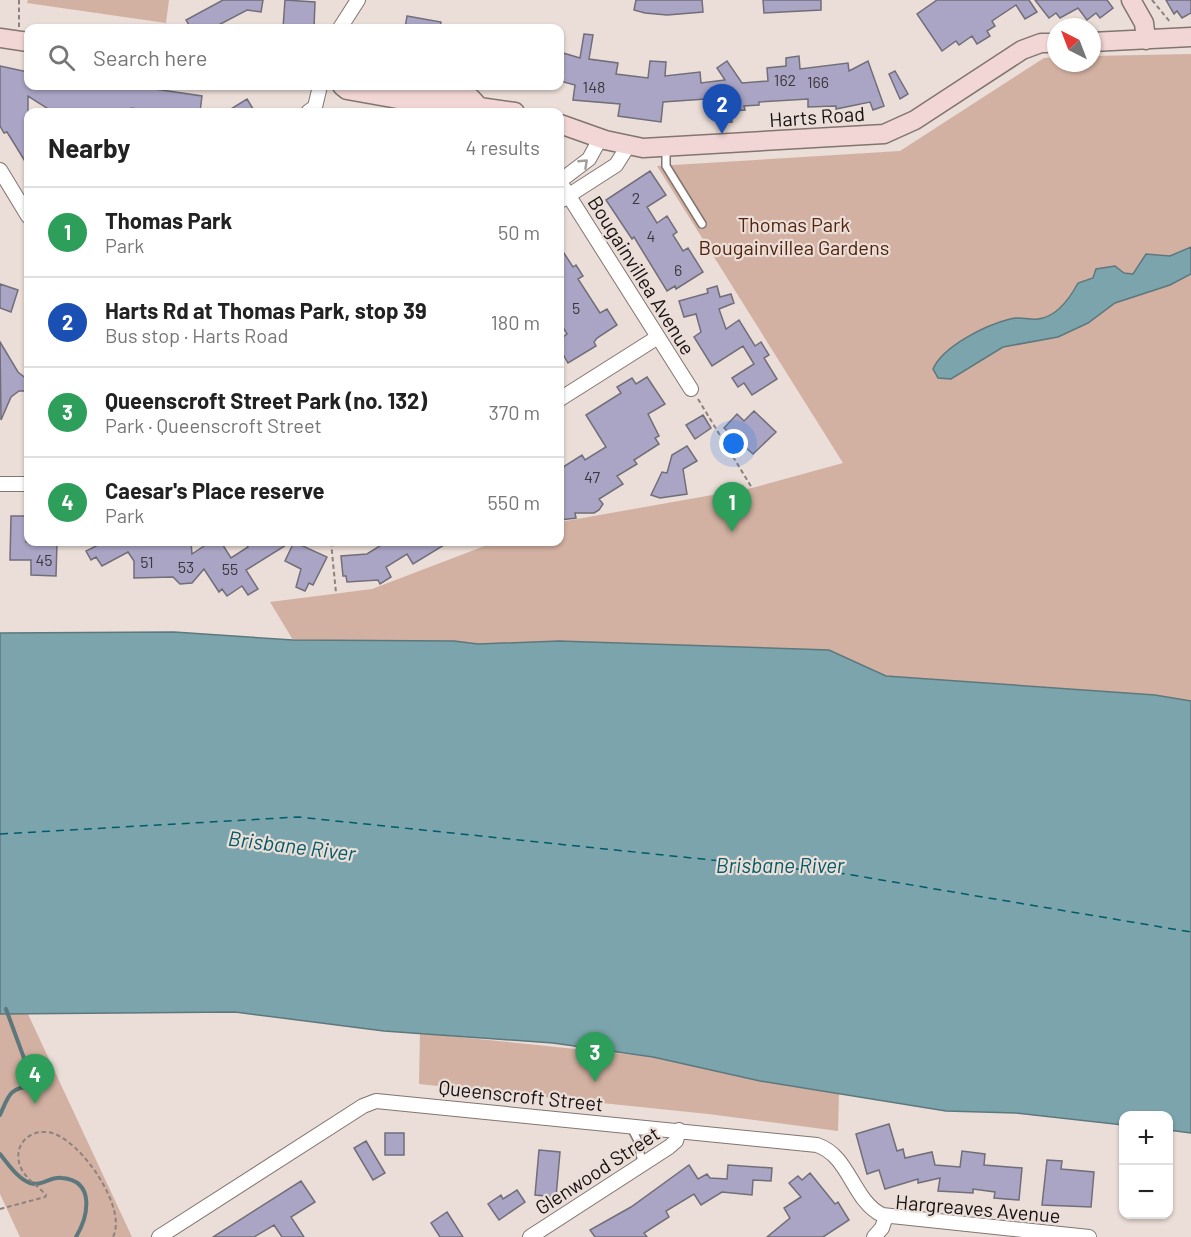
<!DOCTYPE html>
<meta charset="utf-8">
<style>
body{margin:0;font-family:Barlow,sans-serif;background:#f2f2f2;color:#222}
.controls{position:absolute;right:18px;bottom:18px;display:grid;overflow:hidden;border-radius:12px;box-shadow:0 2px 4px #0004}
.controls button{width:54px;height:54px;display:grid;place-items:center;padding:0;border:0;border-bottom:2px solid #e0e0e0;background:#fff;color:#222;font:30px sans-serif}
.compass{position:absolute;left:1047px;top:18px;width:54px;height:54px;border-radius:50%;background:#fff;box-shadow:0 2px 4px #0004;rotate:318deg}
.you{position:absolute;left:734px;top:444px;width:21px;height:21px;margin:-15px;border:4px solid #fff;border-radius:50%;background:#1a73e8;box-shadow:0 0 0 9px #1a73e833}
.badge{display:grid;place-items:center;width:39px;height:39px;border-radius:50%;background:#766f0e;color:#fff;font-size:20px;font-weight:700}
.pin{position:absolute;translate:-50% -50px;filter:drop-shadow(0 2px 3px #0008)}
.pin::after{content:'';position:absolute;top:32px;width:21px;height:18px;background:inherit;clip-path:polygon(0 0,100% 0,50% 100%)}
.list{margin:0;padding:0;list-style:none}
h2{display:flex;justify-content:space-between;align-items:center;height:78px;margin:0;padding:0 24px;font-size:26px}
h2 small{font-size:20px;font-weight:400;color:#767676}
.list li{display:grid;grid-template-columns:39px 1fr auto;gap:18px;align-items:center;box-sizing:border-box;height:90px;padding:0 24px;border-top:2px solid #e0e0e0}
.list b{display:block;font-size:22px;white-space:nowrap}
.list p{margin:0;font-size:20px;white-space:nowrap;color:#767676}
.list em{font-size:20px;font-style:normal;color:#767676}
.icon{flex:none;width:33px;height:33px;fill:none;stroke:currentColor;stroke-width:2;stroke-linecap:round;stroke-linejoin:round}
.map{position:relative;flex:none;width:1191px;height:1237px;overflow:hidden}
.search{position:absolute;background:#fff;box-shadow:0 2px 4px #0004;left:24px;top:24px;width:540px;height:66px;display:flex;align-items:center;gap:15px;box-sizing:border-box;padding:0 21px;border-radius:12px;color:#767676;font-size:22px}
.panel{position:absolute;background:#fff;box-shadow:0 2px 4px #0004;left:24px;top:108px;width:540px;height:438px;border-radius:12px}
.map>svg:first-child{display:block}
.green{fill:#d2b1a2}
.water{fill:#7ba4ac;stroke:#5d787d;stroke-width:1.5}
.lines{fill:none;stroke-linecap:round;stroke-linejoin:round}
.stream{stroke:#5d787d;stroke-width:4}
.ferry{stroke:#005c68;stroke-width:1.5;stroke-dasharray:8 6;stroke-linecap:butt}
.building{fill:#aba5c5;stroke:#706e79;stroke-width:1.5}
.lane-casing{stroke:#817570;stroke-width:10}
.street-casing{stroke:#817570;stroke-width:16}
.secondary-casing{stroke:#817570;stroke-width:21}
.path{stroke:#8c827e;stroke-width:2;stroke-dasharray:4.5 3;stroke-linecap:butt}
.lane{stroke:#fff;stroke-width:7}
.street{stroke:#fff;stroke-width:14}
.secondary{stroke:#f2d6d5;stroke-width:18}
.oneway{stroke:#a2a09f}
.labels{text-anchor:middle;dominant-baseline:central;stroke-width:4.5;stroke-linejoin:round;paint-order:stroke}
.number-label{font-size:16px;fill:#3c373d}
.street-label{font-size:20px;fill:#171210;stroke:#ebddd7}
.park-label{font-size:20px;fill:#51240c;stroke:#ebddd7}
.water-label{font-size:21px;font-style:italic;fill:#005c68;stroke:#ebddd7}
</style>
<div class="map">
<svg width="1191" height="1237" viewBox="0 0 1191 1237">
<rect width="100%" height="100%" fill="#ebddd7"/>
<path class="green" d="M28 0H169L166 23 27 3Z
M1191 54V701L1155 695 886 676 829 650 559 641 478 644 454 641 293 640 270 602 372 589 495 542H560V522L752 488 843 463 657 166 900 151 1044 58 1056 57V63H1092V56Z
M27 1012 132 1237H20L0 1194V1014Z
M420 1033 653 1057 760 1081 839 1093 838 1131 708 1114 419 1084Z"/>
<path class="water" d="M1191 247V274L1170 285 1115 303 1088 323 1058 337 1003 347 951 379 938 378 933 369C943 346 986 325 1010 319 1019 316 1028 320 1038 319 1057 317 1070 298 1078 283L1093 278 1096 269 1115 266 1124 273 1133 274 1146 254 1170 256Z
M174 632 293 640 454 641 478 644 559 641 829 650 886 676 1155 695 1191 701V1133L1169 1130 1168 1116H1124L1123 1125 1016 1113 946 1111 760 1081 653 1057 553 1043 384 1031 235 1012 0 1014V633Z"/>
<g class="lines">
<path class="stream" d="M0 1115C9 1095 9 1088 32 1086V1080L6 1009
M0 1154C8 1164 18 1179 30 1183 42 1187 50 1176 62 1178 96 1181 88 1217 76 1237"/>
<path class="ferry" d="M0 834 298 817 846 874 1191 932"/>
</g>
<path class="building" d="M223 0H263L261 12 247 10 213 28H191L186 20Z
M285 0 315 2 314 28H283Z
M636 0H702L703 12 667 15 645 13 634 10Z
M763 0H821V10L764 13Z
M937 0H1029L1037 12 1025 19 1016 5 992 21 995 26 987 31 990 36 977 44 972 36 959 45 956 41 942 51 917 14Z
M1035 0H1107L1113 8 1100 18 1096 13 1087 20 1078 8 1060 18 1056 13 1049 18Z
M1166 0H1191V13L1182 18 1177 11 1174 14Z
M407 16 441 22 440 28H405Z
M584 34 593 35 589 59 618 63 616 74 648 78 650 61 666 62 665 76 700 72 701 83 725 80 717 68 727 61 742 83 768 81 767 68 786 66V58L799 56 800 69 848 63 849 71 868 61 884 106 873 110 870 102 836 109V106L808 107V99L759 102V105L744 106 745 110 731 111 732 122 722 123 720 98 663 102 661 122 618 116 620 104 573 100 575 85 560 81V52L580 58Z
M0 66 28 72V86H134L202 96 200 112H166L131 108 130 112H53L28 96V166L7 132 4 133 0 126Z
M895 71 908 94 900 99 889 74Z
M247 99 255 112H226Z
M650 171 666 195 647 207 657 223 667 216 677 232 673 235 683 251 688 248 703 272 676 289 675 286 667 291 634 237 632 239 606 200Z
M560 247 573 267 576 265 583 276 578 279 600 313 607 309 617 325 597 338 594 342 596 346 568 363 560 349V339L567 334 560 322Z
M0 284 18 290 11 312 0 308Z
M717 286 720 297 731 294 734 303 719 309 726 329 739 320 755 346 761 342 769 355 764 358 777 379 752 395 744 383 738 387 732 378 754 364 743 346 712 366 694 337 701 332 696 314 684 317 679 301 708 293 707 289Z
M0 342 18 372 28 380V391H19L11 397 1 420Z
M647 377 665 404 648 414 659 436 655 438 659 444 634 460 637 464 617 476 623 484 599 499 603 504 599 510 594 513H575L576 518 560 520V469L582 455 585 460 606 447 586 415 621 393 617 387 632 378 636 384Z
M754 411 776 432 753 454 724 428 737 414 744 421Z
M703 415 711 428 695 439 686 425Z
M687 446 697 461 683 469 687 494 660 498 651 495 662 472 667 473 672 455Z
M11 516H27L26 542H57L56 576 31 575V560H10Z
M104 542H191L192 554 210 542H221L231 558 248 547 244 542H291L246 570 258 589 248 595 242 586 227 596 222 589 219 592 204 569 192 583 180 584 173 577 134 578V561L128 552 102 566 96 557 91 560 86 551Z
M294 542 327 557 313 585 309 583 305 591 296 587 301 569 285 561Z
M386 542H449L413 564 407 554 386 567 391 577 380 584 378 580 347 582 346 576H343L341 556 367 554Z
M889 1124 897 1151 903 1149 905 1158 932 1152 935 1165 960 1167 962 1151 985 1154 984 1165 1022 1168 1019 1200 994 1198 995 1192 973 1189V1193L938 1191 940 1178 918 1183V1179L885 1189 879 1170 867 1174 856 1134Z
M385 1133H404V1155H385Z
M366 1141 385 1173 373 1180 354 1148Z
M539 1150 560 1152 556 1197 535 1195Z
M1047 1160 1062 1161 1061 1169 1094 1172 1091 1207 1042 1205Z
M689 1165 698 1179 707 1174 710 1178 727 1179 728 1165 772 1168 771 1181 753 1180 752 1195 722 1192 701 1205 694 1194 666 1211 669 1217 644 1233 647 1237H595L590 1230 631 1207Z
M810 1173 835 1204 838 1202 849 1220 823 1237H767L790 1218 784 1208 801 1197 789 1183 798 1176 802 1180Z
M301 1181 315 1202 291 1217 304 1237H282L274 1225 254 1237H213Z
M517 1190 525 1202 499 1220 488 1204 501 1195 503 1199Z
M447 1212 463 1237H440L431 1223Z"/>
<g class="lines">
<g class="lane-casing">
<path id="lane" d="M666 148V166L702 224
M631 1127 638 1141 642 1164"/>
</g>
<g class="street-casing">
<path id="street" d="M340 28 358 0
M308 112 315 107 320 86
M0 170 28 216
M560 181 589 159 600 139
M560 182 691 389
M560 201 616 165 628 146
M560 399 658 337
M0 484H28
M159 1237 363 1106 376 1101 817 1145C850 1156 852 1200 882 1215L1089 1237
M530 1237 669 1147 676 1141 679 1130
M874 1237 882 1228 886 1216"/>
</g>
<g class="secondary-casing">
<path id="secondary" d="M1131 0 1144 23 1146 40
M0 38 28 42
M1092 42 1191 37
M342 86 347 90 465 111 479 107 515 112
M398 86 471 98 479 107
M560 124 605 140 643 148 884 134 915 120 1022 50 1041 43H1056"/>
</g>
<path class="path" d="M19 0V27
M1152 0 1171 23
M698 399 752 488
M331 542 336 593
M0 1209 45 1197 46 1195C38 1186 26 1179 21 1168 11 1146 30 1127 52 1133 81 1141 128 1208 113 1237"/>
<use href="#lane" class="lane"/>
<use href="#street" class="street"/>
<use href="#secondary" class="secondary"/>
</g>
<defs><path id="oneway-chevron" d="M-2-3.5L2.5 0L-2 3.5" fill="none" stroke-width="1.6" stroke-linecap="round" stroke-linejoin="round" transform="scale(1.5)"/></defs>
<use class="oneway" href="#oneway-chevron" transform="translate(584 163) rotate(-43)"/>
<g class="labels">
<g class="number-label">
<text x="785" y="79">162</text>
<text x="818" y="81">166</text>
<text x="594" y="86">148</text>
<text x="636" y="197">2</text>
<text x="651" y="235">4</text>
<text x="678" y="269">6</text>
<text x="576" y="307">5</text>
<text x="592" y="476">47</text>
<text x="44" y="559">45</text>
<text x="147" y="561">51</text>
<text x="186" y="566">53</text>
<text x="230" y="568">55</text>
</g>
<g class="street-label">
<text transform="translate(817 116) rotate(-4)">Harts Road</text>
<text transform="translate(642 275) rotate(58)">Bougainvillea Avenue</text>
<text transform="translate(521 1095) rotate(6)">Queenscroft Street</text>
<text transform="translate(597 1170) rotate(-33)">Glenwood Street</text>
<text transform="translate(978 1208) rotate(5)">Hargreaves Avenue</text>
</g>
<g class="park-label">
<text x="794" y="224">Thomas Park<tspan x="794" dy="23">Bougainvillea Gardens</tspan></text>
</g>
<g class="water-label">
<text transform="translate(292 845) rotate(7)">Brisbane River</text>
<text x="780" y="864">Brisbane River</text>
</g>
</g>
</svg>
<div class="controls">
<button>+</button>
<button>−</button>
</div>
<svg class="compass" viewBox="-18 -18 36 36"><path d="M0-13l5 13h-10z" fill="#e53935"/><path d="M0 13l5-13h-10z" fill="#767676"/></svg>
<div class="you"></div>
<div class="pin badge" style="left:732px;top:532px;background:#2e9e5b">1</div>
<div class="pin badge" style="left:722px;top:134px;background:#1a4fb4">2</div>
<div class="pin badge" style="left:595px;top:1082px;background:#2e9e5b">3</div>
<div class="pin badge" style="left:35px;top:1104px;background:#2e9e5b">4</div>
<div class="search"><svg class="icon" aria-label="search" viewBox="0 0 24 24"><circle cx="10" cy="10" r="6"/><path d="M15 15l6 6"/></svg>Search here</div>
<section class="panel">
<h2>Nearby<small>4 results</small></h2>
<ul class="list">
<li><span class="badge" style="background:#2e9e5b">1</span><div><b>Thomas Park</b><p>Park</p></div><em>50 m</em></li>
<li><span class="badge" style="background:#1a4fb4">2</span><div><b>Harts Rd at Thomas Park, stop 39</b><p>Bus stop · Harts Road</p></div><em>180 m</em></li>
<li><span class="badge" style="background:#2e9e5b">3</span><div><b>Queenscroft Street Park (no. 132)</b><p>Park · Queenscroft Street</p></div><em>370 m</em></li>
<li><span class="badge" style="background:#2e9e5b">4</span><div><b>Caesar's Place reserve</b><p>Park</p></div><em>550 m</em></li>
</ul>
</section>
</div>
